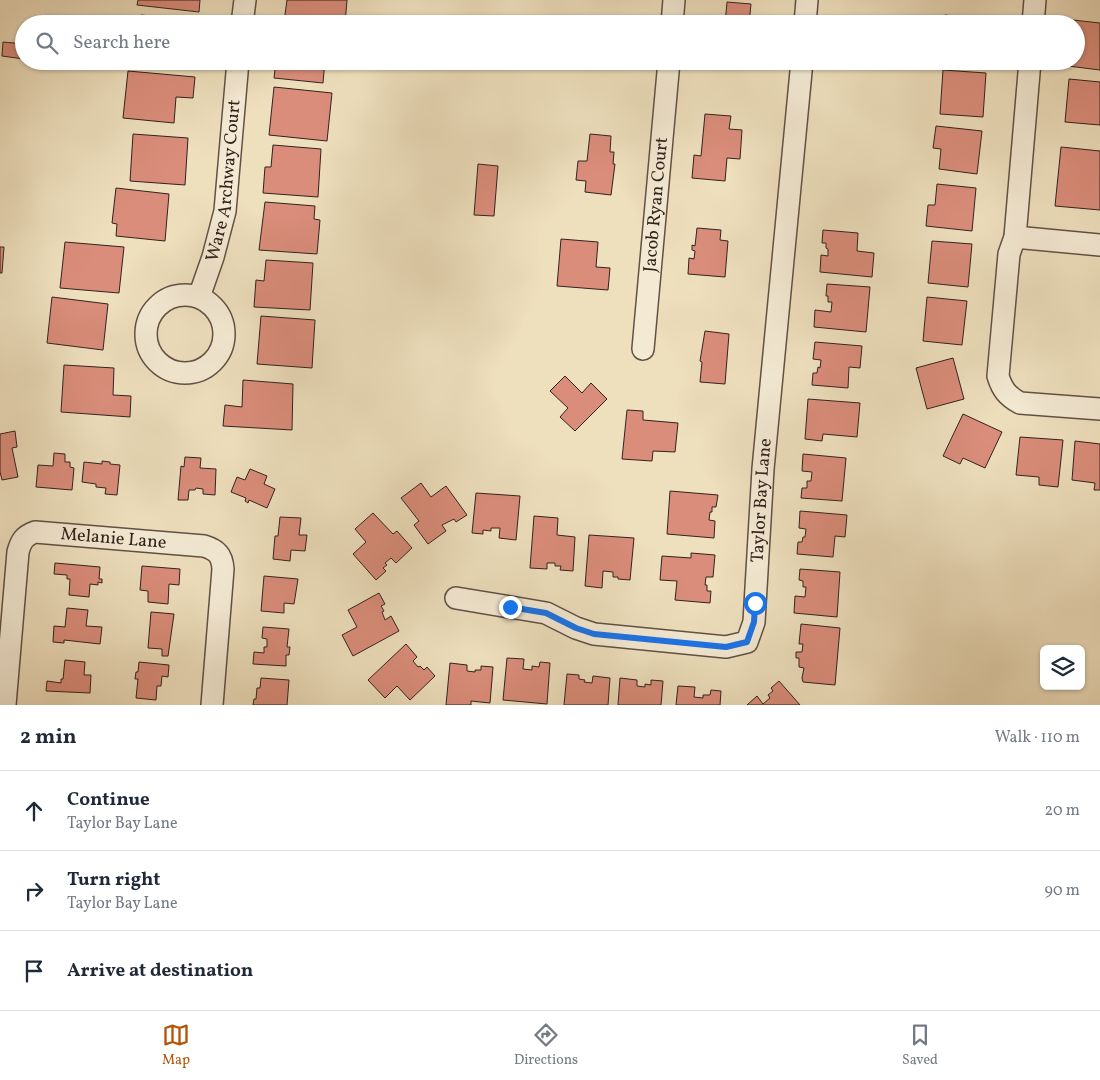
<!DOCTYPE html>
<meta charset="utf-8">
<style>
body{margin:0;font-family:Vollkorn,serif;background:#f2f2f3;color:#1f2937}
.controls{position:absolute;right:15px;bottom:15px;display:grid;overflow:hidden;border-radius:8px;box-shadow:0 1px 4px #0004}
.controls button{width:45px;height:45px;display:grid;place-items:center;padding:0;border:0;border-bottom:1px solid #e0e1e3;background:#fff;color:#1f2937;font:25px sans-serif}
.stop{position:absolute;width:15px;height:15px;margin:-11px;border:4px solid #1a73e8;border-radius:50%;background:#fff}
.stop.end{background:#1a73e8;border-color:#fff;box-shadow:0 1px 5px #0008}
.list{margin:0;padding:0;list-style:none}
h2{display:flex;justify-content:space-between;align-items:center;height:65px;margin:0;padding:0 20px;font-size:21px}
h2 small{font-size:16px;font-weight:400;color:#747a83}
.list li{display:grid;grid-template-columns:32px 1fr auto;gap:15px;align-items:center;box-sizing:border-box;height:80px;padding:0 20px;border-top:1px solid #e0e1e3}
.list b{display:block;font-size:19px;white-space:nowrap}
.list p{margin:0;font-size:16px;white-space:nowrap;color:#747a83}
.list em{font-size:16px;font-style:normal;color:#747a83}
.icon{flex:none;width:28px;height:28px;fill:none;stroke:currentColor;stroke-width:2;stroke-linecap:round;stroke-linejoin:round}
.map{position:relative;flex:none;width:1100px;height:705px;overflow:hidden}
.search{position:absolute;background:#fff;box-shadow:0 1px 4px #0004;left:15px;right:15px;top:15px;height:55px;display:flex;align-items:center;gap:12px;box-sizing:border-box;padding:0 18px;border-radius:28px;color:#747a83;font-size:19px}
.sheet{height:305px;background:#fff}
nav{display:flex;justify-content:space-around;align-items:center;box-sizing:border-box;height:70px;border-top:1px solid #e0e1e3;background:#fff;font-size:14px;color:#747a83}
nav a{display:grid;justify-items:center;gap:2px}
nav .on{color:#b45309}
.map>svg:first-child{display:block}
.building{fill:#da8d7b;stroke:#32221d}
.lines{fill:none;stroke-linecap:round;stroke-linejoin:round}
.minor-casing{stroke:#615145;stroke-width:24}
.minor{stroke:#f4ead4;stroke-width:21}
.route{stroke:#1a73e8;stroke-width:6}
.labels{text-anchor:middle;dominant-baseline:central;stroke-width:4.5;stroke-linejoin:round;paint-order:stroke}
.street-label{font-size:18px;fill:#32221d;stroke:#f4ead4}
</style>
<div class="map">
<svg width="1100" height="705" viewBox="0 0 1100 705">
<rect width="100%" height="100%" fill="#eedfbd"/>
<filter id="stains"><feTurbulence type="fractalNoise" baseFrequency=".004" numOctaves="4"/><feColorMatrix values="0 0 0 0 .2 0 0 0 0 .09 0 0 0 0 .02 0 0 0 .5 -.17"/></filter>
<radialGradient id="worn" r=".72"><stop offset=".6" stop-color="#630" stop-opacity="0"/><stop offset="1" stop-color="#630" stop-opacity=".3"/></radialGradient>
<path class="building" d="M138 0H200L199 12 137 5Z
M287 0H347L345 24H302L284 22Z
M727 2 751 4 749 24H725Z
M141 15 198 21V24H140Z
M945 15 991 20V24H944Z
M1073 20 1100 23V70L1068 66 1069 61H1076V24H1073Z
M3 42 24 44V59L2 56Z
M136 61H194L193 68Z
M276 61H325L323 83 274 78Z
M510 61H527L526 68 510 67Z
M943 70 986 73 983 117 940 114Z
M128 71 195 77 193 98 176 97 174 123 123 118Z
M1069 79 1100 82V125L1065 122Z
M274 87 332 93 327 141 269 135Z
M705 114 731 116 729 129 742 130 740 159 727 158 725 181 692 178 694 155 701 156Z
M936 126 982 131 977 174 939 169 941 149 933 148Z
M133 134 188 138 185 185 130 181Z
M590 134 611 136 610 152H614L613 164H615L611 195 585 192 586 181 576 180 578 161H587Z
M273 145 321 149 318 197 263 193 265 167H271Z
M1061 147 1100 151V210L1055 206Z
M478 164 498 166 494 216 474 215Z
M937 184 976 188 972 231 926 226 928 205H935Z
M116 188 169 194 165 241 116 236 117 224 112 223Z
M265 202 315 206 314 219 320 220 317 254 259 250Z
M697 228 721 230 720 240 728 241 725 277 688 274 689 258 694 259 695 251 692 250V245L695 246Z
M823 230 858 233 857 251 874 253 872 277 820 272 821 255 828 256V249L826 248V243H822Z
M561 239 598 242 596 267 610 268 608 290 557 286Z
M932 241 972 244 968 287 928 283Z
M65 242 124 247 119 293 60 288Z
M0 247H4L2 273H0Z
M266 260 313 263 310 310 254 307 256 280 264 281Z
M827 284 870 287 866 332 814 327 815 310 831 312 832 302H828V296H826Z
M52 297 108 304 103 350 47 343Z
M927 297 967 301 962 345 923 341Z
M261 316 315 320 312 368 257 364Z
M705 331 729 334 725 384 700 382 702 362 700 361Z
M815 342 862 346 860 368 849 367 848 388 812 385 813 373H817L818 367 820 368 821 360 813 359Z
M953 358 964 399 927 409 916 368Z
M64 365 114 368 113 395 131 396 130 417 61 412Z
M565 376 582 393 591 383 607 399 575 431 560 417 568 408 550 391Z
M243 380 293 384 292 430 223 426 225 405 242 407Z
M808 399 860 403 857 437 823 434 822 441 805 439Z
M627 410 643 411V420L678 423 675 452 653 451 652 461 622 459Z
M963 414 1002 432 985 468 963 458 960 464 943 456Z
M15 431 17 447 12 448 18 477 2 480 0 472V434Z
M1020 437 1063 440 1058 487 1039 485V477L1016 475Z
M1075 441 1100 444V490H1094L1095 483 1072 480Z
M54 453 65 454V462H70V467L74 468 72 490 36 487 38 465 53 466Z
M803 454 846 458 842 501 801 498 802 488H807V481H811L812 472 802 471Z
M185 457 201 458 200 468 216 469 215 495 203 494V489L196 488 195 490H189L188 500H178L181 466 184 467Z
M102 461 110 462V464L120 465 117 495 105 494 106 488 96 487V484L82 482 84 462 102 464Z
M250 469 267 476 264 484 275 489 267 508 249 500 248 503 245 501 246 498 231 492 237 477 245 480Z
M421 483 431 497 446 486 467 515 456 522 454 519 442 525 446 531 428 544 414 525 419 521 401 498Z
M670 491 718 495 716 507H712V512H710L709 520 715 521 714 538 667 534Z
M476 493 520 496 516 540 499 538 500 528H491V531L483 530V534L472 533Z
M800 511 847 515 845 537 835 536 833 557 797 554 798 542H802L803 537H805L806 529 799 528Z
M373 513 393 534 397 531 412 548 396 563 391 558 385 563 387 565 383 568 386 571 376 580 353 554 366 542 355 529Z
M534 516 558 518 557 535 575 537 573 571 560 570 561 566H555V563H547V569L530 568Z
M280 517 301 518 299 535H307L305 551 291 550 290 561 273 559 275 536H278Z
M589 535 634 538 630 580 618 579V577H613V572L603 571 602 588 585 586Z
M691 553 715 555 713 577H706L705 585H707V591H711L710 603 675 600 677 581 660 580 662 556 691 558Z
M55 563 100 567 99 579H102V583L98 582V585L90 584 89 597 69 595 70 579H67V575L54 574Z
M142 566 180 569 179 585 169 584 168 604 148 602V591L140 590Z
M800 569 840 572 837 617 794 613 795 596 805 597 806 587H803V581L799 580Z
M264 576 298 579 294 604 284 603V613L261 611Z
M379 593 385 604 381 606 384 611 382 612 385 620 391 616 399 631 353 656 342 635 357 627 348 610Z
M67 608 88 610 86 626 102 627 100 644 64 640V643L53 642 54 626 65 627Z
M151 612 174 614 168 656H162V649L148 648Z
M801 624 840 628 835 685 803 682 802 678 804 668 799 667V658H796V652H802L803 644H799Z
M263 627 289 629 287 647H290L289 655H286V666L253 664 254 652 264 653V647H267V639L262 638Z
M406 644 417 657 413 661 418 667 420 666 424 670 427 667 435 676 410 700 397 686 385 698 368 680Z
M507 658 524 659 523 669 532 670V666L539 667 540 662 550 663 547 704 503 700Z
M65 660 85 662 84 675H91L90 693 46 691 47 681 61 683V679H63Z
M139 662 169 665 168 677 162 676 161 686H157L156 700 136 698 138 679H135L136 672H138Z
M450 663 467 665V671L475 672V670H481V666L493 667 490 703 471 701V705H446Z
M567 674 579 675V679L585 680 584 682 592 683 593 676 610 678 608 705H564Z
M261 678 289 680 287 705H253L254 699H256L257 688H260Z
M620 678 637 680V686L645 687V684L651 685V680L663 681 661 705H618Z
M779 681 800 705H747L757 696 763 704 770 698 768 695 773 691 771 688Z
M678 686 695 687 694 697 703 698V695H710L711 690 721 691 720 705H676Z"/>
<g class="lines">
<g class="minor-casing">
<g id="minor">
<path d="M242 24 245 0"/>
<path d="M672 24 674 0"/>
<path d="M805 24 807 0"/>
<path d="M1033 24 1035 0"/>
<path d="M1030 61 1015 237 1009 254 998 376C1002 389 1007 396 1020 403L1100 409"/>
<path d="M1015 237 1100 245"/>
<circle cx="185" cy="334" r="39"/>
<path id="s1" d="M199 297 213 257 225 211 238 61"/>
<path id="s2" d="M643 349 669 61"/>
<path id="s3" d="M456 598 546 613 576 628 594 634 726 647 747 642 754 622 763 469 802 61"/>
<path id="s4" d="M5 705 18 552C21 541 24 536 35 532L204 546C217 550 222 555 223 569L212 705"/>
</g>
</g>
<use href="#minor" class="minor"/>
</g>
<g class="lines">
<path class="route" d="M510 607 546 613 576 628 594 634 726 647 747 642 754 622 755 603"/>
</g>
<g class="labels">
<g class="street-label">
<text stroke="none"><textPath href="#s1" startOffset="120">Ware Archway Court</textPath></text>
<text stroke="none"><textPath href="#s2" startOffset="145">Jacob Ryan Court</textPath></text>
<text stroke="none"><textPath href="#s3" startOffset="441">Taylor Bay Lane</textPath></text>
<text stroke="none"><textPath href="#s4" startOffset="260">Melanie Lane</textPath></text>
</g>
</g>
<rect width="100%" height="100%" filter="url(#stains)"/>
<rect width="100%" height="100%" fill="url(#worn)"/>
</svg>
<div class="controls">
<button><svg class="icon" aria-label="layers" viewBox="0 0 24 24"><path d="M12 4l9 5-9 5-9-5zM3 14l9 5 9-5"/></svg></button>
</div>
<div class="stop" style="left:755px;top:603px"></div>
<div class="stop end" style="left:510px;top:607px"></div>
<div class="search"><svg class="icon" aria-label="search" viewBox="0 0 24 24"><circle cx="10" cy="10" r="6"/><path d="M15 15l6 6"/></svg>Search here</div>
</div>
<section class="sheet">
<h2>2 min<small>Walk · 110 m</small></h2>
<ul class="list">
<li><svg class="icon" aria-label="ahead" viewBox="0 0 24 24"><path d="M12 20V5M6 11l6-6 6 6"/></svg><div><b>Continue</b><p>Taylor Bay Lane</p></div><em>20 m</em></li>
<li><svg class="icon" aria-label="right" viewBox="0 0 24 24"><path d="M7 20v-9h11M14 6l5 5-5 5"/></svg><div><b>Turn right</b><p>Taylor Bay Lane</p></div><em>90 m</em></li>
<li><svg class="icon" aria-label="arrive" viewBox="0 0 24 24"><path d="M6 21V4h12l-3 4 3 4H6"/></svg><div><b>Arrive at destination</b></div></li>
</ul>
</section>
<nav>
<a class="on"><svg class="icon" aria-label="map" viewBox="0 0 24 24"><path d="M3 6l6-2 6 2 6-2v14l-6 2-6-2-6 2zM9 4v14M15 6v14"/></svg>Map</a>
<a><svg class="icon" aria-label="directions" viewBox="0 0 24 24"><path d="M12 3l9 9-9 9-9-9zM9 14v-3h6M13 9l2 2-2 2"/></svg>Directions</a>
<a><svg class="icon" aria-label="saved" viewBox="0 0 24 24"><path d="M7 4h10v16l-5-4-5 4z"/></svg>Saved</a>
</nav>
